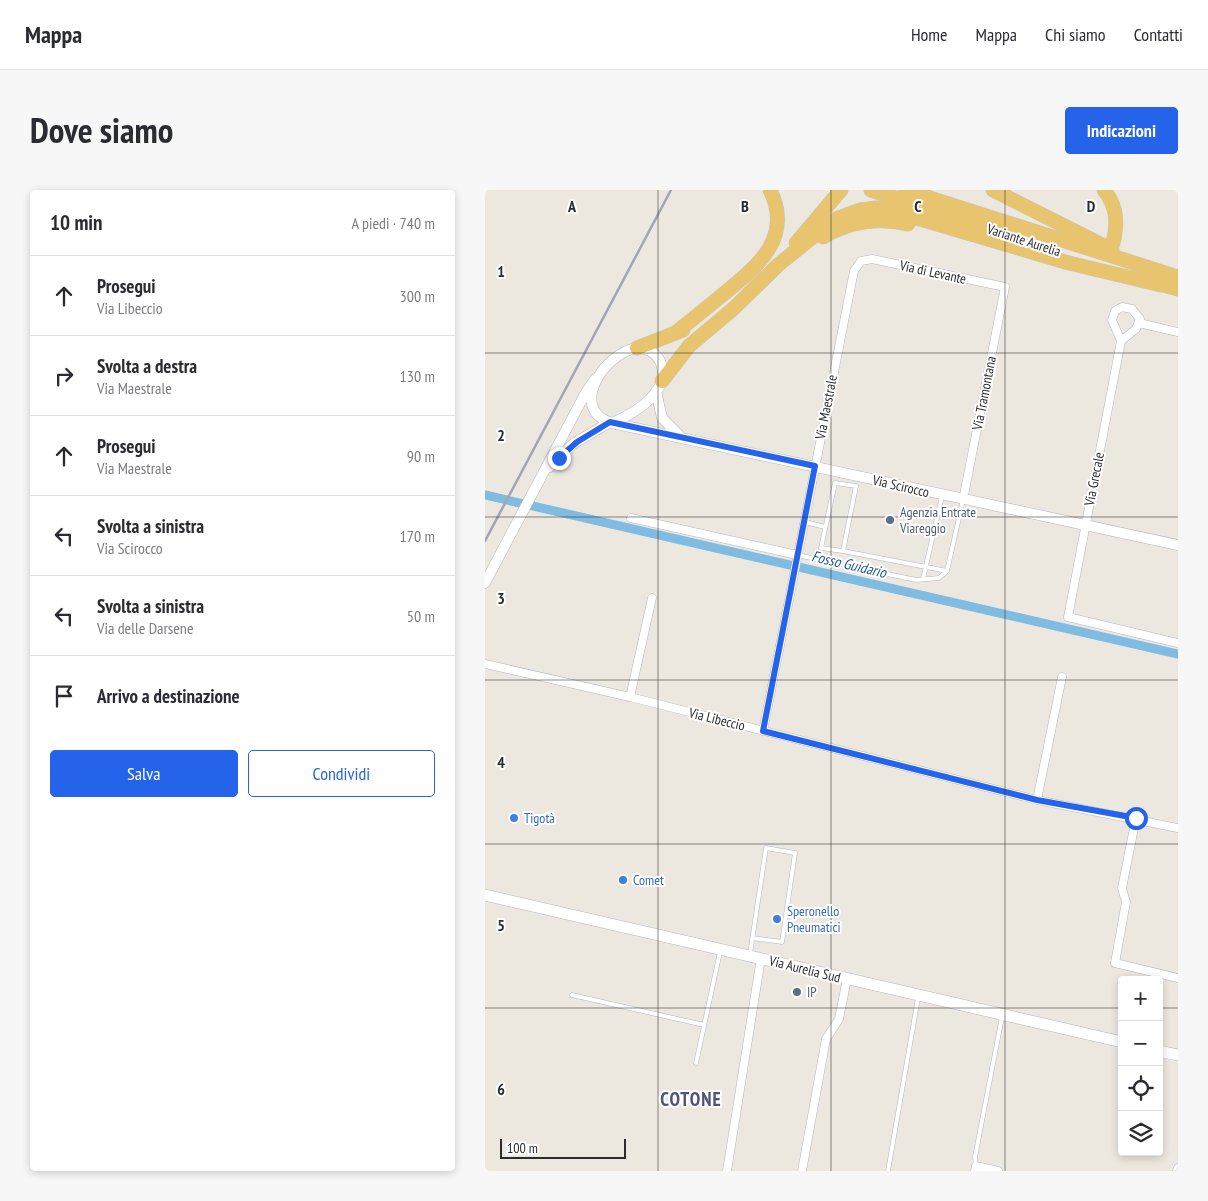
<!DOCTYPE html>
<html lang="it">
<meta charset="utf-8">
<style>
body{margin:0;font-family:"PT Sans Narrow",sans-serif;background:#f7f7f7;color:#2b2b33}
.controls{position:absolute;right:15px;bottom:15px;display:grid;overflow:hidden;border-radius:5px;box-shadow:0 2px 8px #0003}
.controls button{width:45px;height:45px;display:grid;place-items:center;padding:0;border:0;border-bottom:1px solid #e1e1e2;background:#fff;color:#2b2b33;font:25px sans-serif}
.scale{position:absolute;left:15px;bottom:12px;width:126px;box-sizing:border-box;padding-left:5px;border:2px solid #2c2c2c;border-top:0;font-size:14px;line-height:18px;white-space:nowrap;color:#2c2c2c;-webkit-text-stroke:4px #fff;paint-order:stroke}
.stop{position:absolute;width:15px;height:15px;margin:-11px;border:4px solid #2563eb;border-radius:50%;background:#fff}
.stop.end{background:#2563eb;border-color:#fff;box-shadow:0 1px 5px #0008}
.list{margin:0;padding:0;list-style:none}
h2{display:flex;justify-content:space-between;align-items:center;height:65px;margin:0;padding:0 20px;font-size:21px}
h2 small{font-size:16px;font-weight:400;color:#7c7c81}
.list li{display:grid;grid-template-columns:32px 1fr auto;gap:15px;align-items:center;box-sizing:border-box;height:80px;padding:0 20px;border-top:1px solid #e1e1e2}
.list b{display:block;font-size:19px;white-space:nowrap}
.list p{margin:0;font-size:16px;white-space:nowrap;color:#7c7c81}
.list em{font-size:16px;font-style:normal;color:#7c7c81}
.actions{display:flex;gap:10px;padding:15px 20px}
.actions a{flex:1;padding:11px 0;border:1px solid #2563eb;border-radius:5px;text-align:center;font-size:18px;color:#2563eb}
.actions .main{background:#2563eb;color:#fff}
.icon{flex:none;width:28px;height:28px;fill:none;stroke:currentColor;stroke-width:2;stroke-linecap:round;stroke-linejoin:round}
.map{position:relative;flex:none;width:693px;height:981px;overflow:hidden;border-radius:5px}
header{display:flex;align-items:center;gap:30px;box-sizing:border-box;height:70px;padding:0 25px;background:#fff;border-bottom:1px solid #e1e1e2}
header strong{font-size:24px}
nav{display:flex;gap:28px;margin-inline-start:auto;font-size:18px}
.intro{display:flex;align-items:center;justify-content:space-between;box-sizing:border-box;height:120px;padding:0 30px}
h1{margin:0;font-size:35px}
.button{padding:12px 22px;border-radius:5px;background:#2563eb;color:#fff;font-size:18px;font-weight:700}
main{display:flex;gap:30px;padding:0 30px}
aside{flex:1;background:#fff;border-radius:5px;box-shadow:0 2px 8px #0003}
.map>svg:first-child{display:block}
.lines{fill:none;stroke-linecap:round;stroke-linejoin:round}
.canal{stroke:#80bce2;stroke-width:9}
.service-casing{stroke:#b4b5be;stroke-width:5}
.minor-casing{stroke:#b4b5be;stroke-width:9}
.tertiary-casing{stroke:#b4b5be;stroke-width:11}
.secondary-casing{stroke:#b4b5be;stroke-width:12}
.trunk-casing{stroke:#c8c8c8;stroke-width:15}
.service{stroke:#fff;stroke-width:4}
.minor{stroke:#fff;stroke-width:8}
.tertiary{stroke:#fff;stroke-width:10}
.secondary{stroke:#fff;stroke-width:11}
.trunk{stroke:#e8c46e;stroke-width:14}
.rail{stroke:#a3a4b4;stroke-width:2.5}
.route{stroke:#2563eb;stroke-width:6}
.grid{fill:none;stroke:#2c2c2c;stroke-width:1;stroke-opacity:0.55}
.service-dot{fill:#5c6f8a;stroke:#fff;stroke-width:2}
.shop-dot{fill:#3f7fe0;stroke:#fff;stroke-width:2}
.labels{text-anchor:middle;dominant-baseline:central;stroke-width:4;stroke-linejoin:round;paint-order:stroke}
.street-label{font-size:14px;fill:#2c2c2c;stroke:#fff}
.service-label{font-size:14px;fill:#4e5e75;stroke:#fff;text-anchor:start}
.shop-label{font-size:14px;fill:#366cbe;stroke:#fff;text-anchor:start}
.water-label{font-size:15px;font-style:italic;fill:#1d5b90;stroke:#fff}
.district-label{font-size:19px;font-weight:bold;letter-spacing:1px;fill:#515478;stroke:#fff}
.grid-label{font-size:16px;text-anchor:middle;font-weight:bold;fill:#2c2c2c;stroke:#fff;stroke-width:4;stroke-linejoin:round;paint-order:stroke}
</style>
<header>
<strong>Mappa</strong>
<nav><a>Home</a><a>Mappa</a><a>Chi siamo</a><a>Contatti</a></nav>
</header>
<div class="intro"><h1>Dove siamo</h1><a class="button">Indicazioni</a></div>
<main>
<aside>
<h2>10 min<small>A piedi · 740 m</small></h2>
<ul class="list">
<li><svg class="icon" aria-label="ahead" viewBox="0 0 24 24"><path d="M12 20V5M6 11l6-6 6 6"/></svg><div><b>Prosegui</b><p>Via Libeccio</p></div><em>300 m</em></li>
<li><svg class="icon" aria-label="right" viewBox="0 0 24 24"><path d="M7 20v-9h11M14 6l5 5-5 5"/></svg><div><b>Svolta a destra</b><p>Via Maestrale</p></div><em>130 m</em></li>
<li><svg class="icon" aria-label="ahead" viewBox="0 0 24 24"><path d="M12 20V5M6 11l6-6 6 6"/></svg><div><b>Prosegui</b><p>Via Maestrale</p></div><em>90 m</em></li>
<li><svg class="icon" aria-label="left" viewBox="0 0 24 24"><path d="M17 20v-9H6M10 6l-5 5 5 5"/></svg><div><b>Svolta a sinistra</b><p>Via Scirocco</p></div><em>170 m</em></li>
<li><svg class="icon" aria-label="left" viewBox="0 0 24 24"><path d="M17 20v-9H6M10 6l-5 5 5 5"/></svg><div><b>Svolta a sinistra</b><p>Via delle Darsene</p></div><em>50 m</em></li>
<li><svg class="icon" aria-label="arrive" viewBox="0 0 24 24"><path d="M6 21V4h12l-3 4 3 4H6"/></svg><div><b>Arrivo a destinazione</b></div></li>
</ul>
<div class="actions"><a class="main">Salva</a><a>Condividi</a></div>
</aside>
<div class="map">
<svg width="693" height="981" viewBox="0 0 693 981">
<rect width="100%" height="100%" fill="#ece8e0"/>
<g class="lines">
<path class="canal" d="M0 305 693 464"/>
<g class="service-casing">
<path id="service" d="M350 293 371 296 358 361 336 358Z
M320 332 340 337
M358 361 462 381 478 310
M312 365 431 390 454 388 462 381
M438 389 457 306
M265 764 281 658 310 663 297 752 267 748
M87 805 219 835
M211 873 235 762
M491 976 490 967 517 827
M403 981 433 808"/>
</g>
<g class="minor-casing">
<path id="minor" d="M637 117 647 119 655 129 651 139 636 151 627 130 630 121Z
M654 133 693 142
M636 151 583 427 693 453
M146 328 312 365
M0 474 145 507 552 610 693 638
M145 507 167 408
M278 541 369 81 376 71 387 69 520 97 478 310
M552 610 577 487
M651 628 637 698 641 712 630 773 693 788
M242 981 276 768
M317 981 341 849 354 829 362 789
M490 981 491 976 513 981
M692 981 693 978"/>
</g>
<g class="tertiary-casing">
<path id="tertiary" d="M152 158C162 158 170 162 175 171 189 201 148 224 127 233 83 220 118 163 152 158Z
M171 201 177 228 195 246
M127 233 693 355
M65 277 88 254 125 232
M0 393 100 204 110 189"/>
</g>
<g class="secondary-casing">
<path id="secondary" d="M0 705 637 852
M674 861 693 865"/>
</g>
<g class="trunk-casing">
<path id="trunk" d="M386 0 533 48
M420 0 693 87
M508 0 627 60
M619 0C632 16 633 33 628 53
M338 47C365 31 393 27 423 34
M311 53 356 0
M667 92 693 99
M190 143C207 130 224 116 241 102 274 75 308 47 285 0
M152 158 198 140
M177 191 204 156 248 119 293 75 340 37 353 28 375 20 391 18 408 21 584 73 676 95"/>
</g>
<use href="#service" class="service"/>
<use href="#minor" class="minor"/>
<use href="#tertiary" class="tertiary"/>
<use href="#secondary" class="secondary"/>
<use href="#trunk" class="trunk"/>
<path class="rail" d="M0 351 186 0"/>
</g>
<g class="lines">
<path class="route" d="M74 268 92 252 125 232 330 276 278 541 552 610 651 628"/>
</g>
<path class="grid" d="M173 0V981M346 0V981M520 0V981M0 163H693M0 327H693M0 490H693M0 654H693M0 818H637M674 818H693"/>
<g class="service-dot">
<circle cx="405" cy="330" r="5"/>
<circle cx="312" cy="802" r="5"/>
</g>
<g class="shop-dot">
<circle cx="29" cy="628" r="5"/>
<circle cx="138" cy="690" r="5"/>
<circle cx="292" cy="729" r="5"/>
</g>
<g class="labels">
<g class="street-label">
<text transform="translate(539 50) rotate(18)">Variante Aurelia</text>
<text transform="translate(448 82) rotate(12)">Via di Levante</text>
<text transform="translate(499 203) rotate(-79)">Via Tramontana</text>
<text transform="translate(341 217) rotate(-79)">Via Maestrale</text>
<text transform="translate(609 289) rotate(-79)">Via Grecale</text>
<text transform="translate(416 296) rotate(13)">Via Scirocco</text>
<text transform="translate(232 529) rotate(14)">Via Libeccio</text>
<text transform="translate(320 779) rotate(14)">Via Aurelia Sud</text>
</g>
<g class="service-label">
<text x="415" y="322">Agenzia Entrate<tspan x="415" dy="16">Viareggio</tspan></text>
<text x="322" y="802">IP</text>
</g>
<g class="shop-label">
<text x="39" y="628">Tigotà</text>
<text x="148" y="690">Comet</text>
<text x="302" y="721">Speronello<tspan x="302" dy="16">Pneumatici</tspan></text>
</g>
<g class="water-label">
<text transform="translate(364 374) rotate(13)">Fosso Guidario</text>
</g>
<g class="district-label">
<text x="206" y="909">COTONE</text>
</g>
</g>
<g class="grid-label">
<text x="87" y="22">A</text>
<text x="260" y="22">B</text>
<text x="433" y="22">C</text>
<text x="606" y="22">D</text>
<text x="16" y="87">1</text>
<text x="16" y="251">2</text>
<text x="16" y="414">3</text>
<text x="16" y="578">4</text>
<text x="16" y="741">5</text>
<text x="16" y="905">6</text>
</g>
</svg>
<div class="controls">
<button>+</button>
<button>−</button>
<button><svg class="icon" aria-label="locate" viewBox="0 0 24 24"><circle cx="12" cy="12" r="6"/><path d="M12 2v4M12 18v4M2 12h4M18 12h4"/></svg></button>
<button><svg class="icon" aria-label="layers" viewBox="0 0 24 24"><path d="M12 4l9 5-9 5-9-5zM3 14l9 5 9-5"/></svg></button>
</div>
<div class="scale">100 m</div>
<div class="stop" style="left:651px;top:628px"></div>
<div class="stop end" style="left:74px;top:268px"></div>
</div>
</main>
